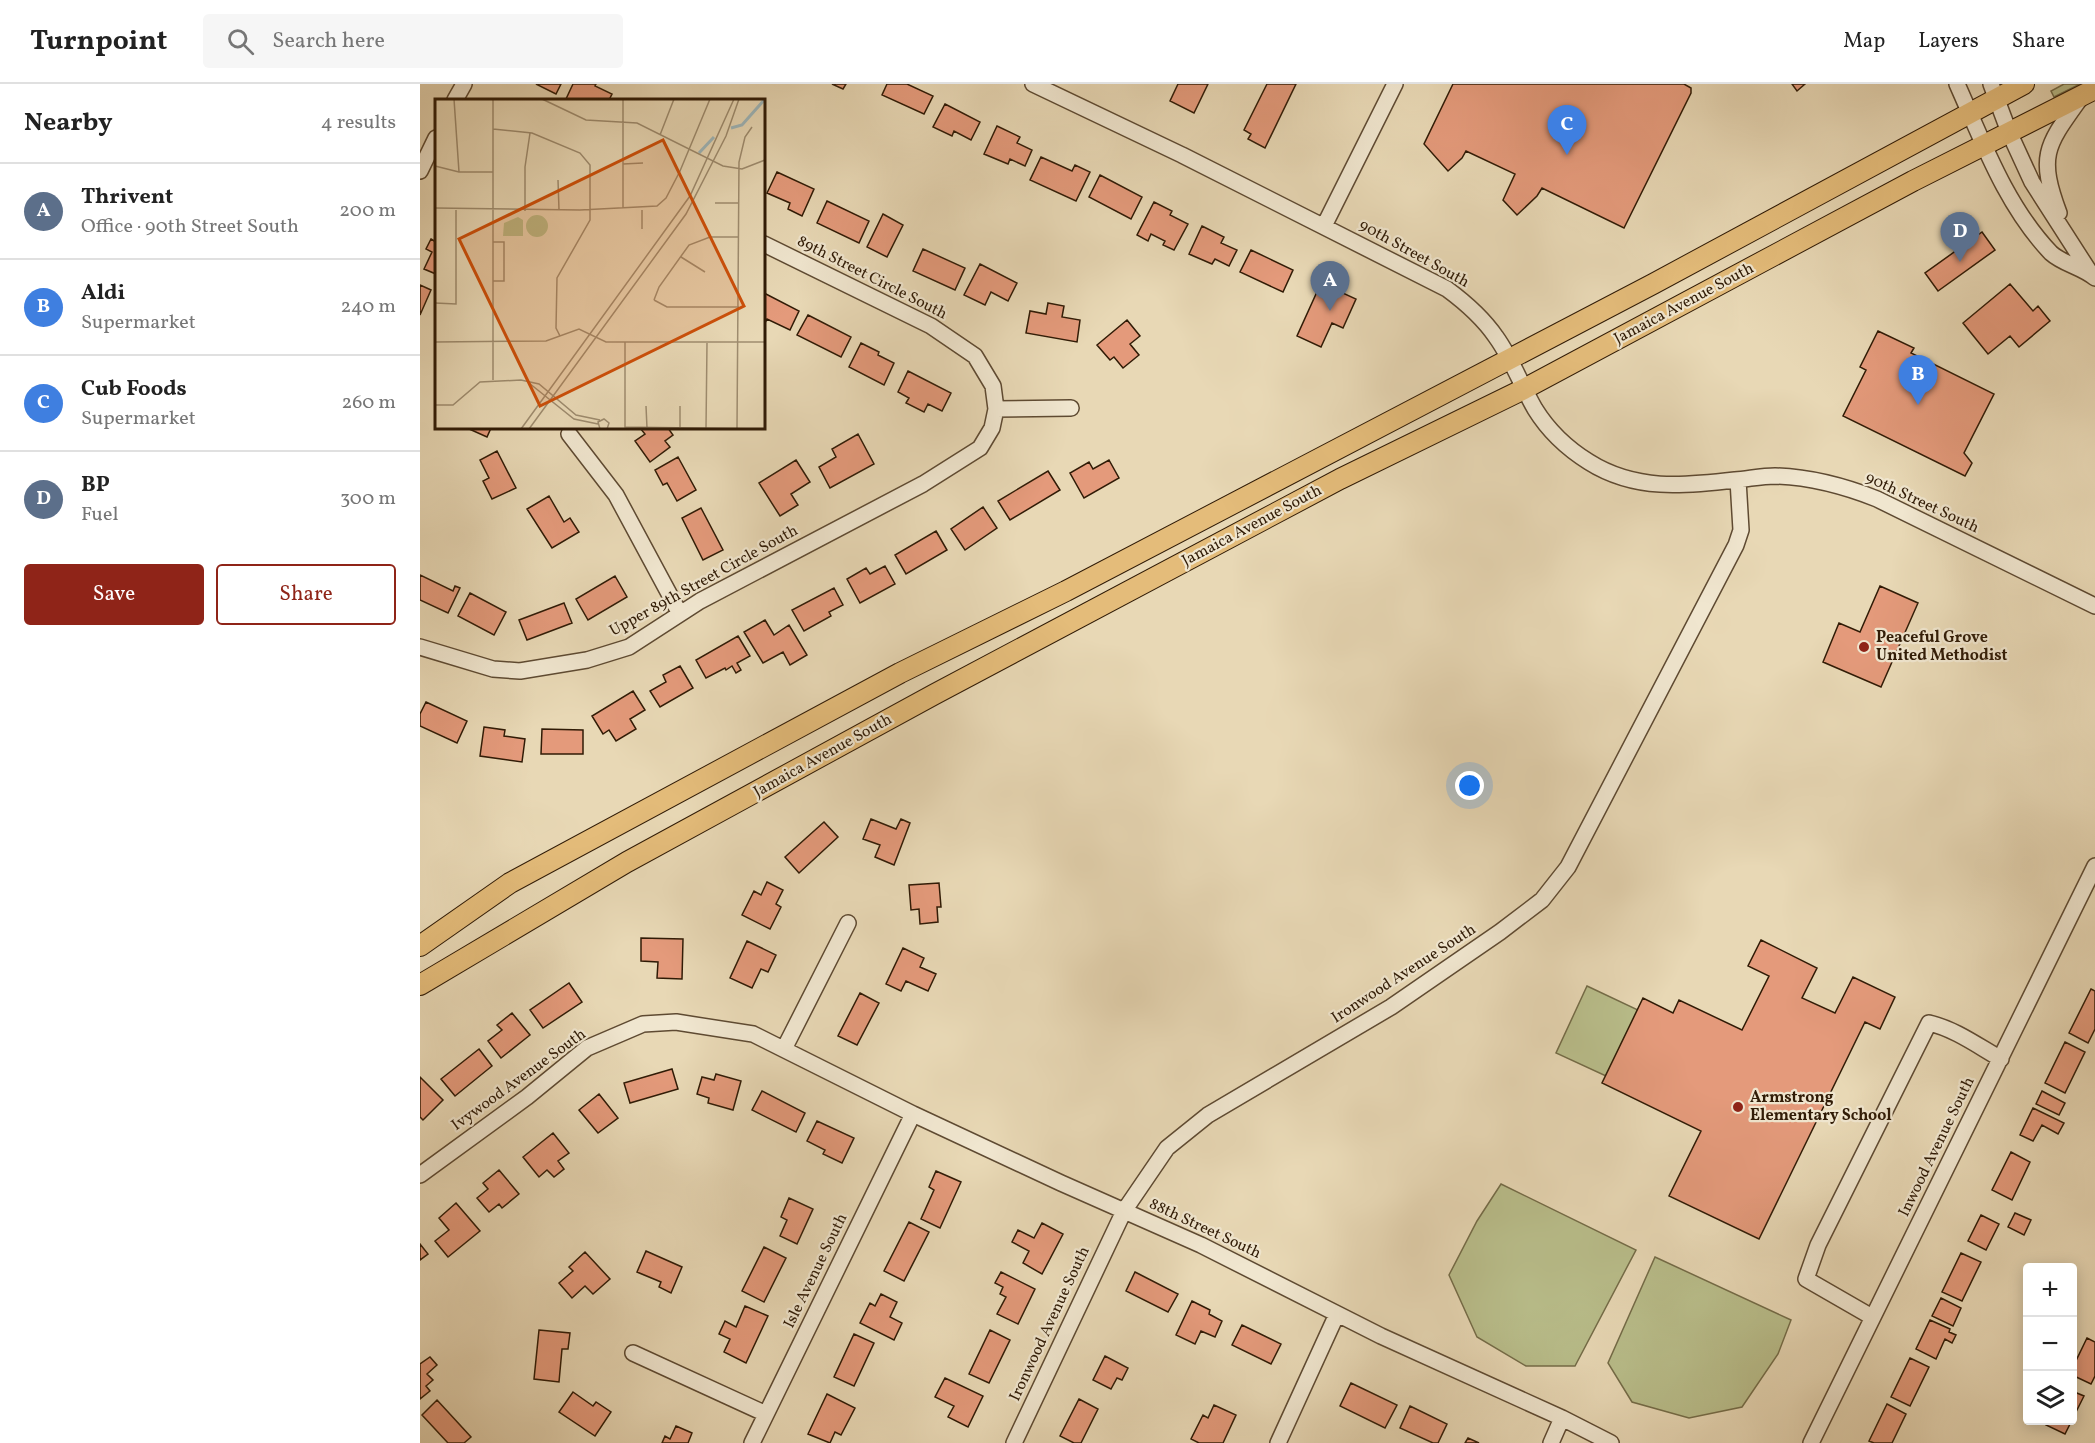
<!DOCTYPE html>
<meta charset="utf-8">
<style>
body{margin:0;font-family:Vollkorn,serif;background:#f6f6f6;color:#222}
.controls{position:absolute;right:18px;bottom:18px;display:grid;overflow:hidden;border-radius:6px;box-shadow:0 3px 15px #0003}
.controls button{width:54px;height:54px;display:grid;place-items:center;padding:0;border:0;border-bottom:2px solid #e0e0e0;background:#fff;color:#222;font:30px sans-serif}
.you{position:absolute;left:1050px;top:702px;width:21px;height:21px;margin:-15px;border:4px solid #fff;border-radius:50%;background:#1a73e8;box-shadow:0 0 0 9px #1a73e833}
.badge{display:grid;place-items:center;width:39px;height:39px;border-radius:50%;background:#8f2418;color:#fff;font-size:20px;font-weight:700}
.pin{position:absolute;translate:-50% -50px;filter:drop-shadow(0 2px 3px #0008)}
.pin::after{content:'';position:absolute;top:32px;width:21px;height:18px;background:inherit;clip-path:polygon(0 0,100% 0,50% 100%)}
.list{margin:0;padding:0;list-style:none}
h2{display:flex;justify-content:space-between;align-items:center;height:78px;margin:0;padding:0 24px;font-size:26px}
h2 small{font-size:20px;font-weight:400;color:#767676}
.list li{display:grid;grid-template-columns:39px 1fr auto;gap:18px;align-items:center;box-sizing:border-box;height:96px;padding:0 24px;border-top:2px solid #e0e0e0}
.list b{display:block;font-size:22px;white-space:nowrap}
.list p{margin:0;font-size:20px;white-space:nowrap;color:#767676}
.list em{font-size:20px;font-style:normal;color:#767676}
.actions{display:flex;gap:12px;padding:18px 24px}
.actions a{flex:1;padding:14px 0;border:2px solid #8f2418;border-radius:6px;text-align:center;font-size:21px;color:#8f2418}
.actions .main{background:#8f2418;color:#fff}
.icon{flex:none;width:33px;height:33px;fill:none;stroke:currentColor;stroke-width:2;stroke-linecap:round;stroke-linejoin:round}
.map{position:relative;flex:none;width:1675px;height:1359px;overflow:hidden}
header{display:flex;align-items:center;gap:36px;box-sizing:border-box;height:84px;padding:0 30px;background:#fff;border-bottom:2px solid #e0e0e0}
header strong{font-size:28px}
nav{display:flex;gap:33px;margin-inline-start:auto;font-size:21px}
.search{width:420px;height:54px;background:#f6f6f6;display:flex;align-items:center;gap:15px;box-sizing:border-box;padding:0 21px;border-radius:6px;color:#767676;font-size:22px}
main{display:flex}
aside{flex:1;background:#fff}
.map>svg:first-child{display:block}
.green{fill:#b9be8b;stroke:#746c48;stroke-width:1.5}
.building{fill:#e49a7b;stroke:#301b06;stroke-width:1.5}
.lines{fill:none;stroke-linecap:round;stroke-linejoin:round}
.minor-casing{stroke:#5e4a32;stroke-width:18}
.major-casing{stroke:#301b06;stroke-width:22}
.minor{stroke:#f0e6cf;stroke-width:15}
.major{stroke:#e4bc7a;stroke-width:20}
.poi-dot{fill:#8f2418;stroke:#f0e6cf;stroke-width:2}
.labels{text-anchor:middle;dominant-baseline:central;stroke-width:4.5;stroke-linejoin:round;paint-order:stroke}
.street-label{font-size:16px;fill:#301b06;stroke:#f0e6cf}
.poi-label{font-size:16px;font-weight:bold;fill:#301b06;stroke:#f0e6cf;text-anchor:start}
.inset-river{fill:none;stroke:#9db6ba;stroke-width:3}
.inset-road{fill:none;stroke:#9e8c6f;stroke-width:1.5}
.view{fill:#cc500b;fill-opacity:0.15;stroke:#cc500b;stroke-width:3}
.inset-edge{fill:none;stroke:#301b06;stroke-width:3}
</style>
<header>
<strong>Turnpoint</strong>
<div class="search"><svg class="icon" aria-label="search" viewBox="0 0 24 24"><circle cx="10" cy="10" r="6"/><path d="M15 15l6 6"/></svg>Search here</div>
<nav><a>Map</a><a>Layers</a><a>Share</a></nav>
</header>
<main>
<aside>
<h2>Nearby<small>4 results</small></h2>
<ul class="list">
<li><span class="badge" style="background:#5c6f8a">A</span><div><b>Thrivent</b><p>Office · 90th Street South</p></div><em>200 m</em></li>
<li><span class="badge" style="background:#3f7fe0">B</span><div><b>Aldi</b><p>Supermarket</p></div><em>240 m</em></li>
<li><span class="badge" style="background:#3f7fe0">C</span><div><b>Cub Foods</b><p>Supermarket</p></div><em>260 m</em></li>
<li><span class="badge" style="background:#5c6f8a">D</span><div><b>BP</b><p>Fuel</p></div><em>300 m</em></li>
</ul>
<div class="actions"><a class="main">Save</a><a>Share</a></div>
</aside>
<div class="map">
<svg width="1675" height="1359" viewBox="0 0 1675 1359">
<rect width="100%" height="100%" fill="#e8d8b5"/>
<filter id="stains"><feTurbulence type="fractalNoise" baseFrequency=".00333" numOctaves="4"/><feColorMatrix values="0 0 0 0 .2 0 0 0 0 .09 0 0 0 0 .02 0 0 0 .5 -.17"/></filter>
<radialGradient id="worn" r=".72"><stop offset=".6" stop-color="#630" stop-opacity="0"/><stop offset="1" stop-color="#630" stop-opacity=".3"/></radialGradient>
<path class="green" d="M1644 0H1660L1634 13 1631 7Z
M1167 902 1218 926 1186 992 1136 969Z
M1081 1100 1216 1166 1155 1282H1106L1057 1253 1029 1191 1057 1137Z
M1235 1173 1371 1236 1358 1270 1322 1323 1269 1334 1212 1318 1188 1279Z"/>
<path class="building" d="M116 0H141L136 10Z
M153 0H176L175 2 192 10 189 16H150L146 15Z
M412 0H426L423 5Z
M467 0H487L513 12 504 30 462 11Z
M758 0H788L774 29 750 17Z
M847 0H876L845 64 828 55 831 50 824 46Z
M1033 0H1264L1271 4V9L1204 144 1122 104 1117 112 1097 131 1083 116 1095 90 1046 67 1042 74 1028 87 1004 60Z
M1372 0H1385L1377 7Z
M525 20 560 38 551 56 534 47 532 52 513 43Z
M577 42 600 53 597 59 612 66 605 82 590 75 588 80 564 70Z
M621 73 652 87 655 81 670 88 656 117 610 96Z
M357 88 394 105 382 132 368 125 370 119 347 109Z
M680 91 722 113 711 135 669 113Z
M407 117 449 137 439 159 397 139Z
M734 118 752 127 750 131 768 140 754 166 743 161 745 157 731 150 728 157 717 151Z
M463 130 483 141 467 173 447 163Z
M782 142 804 153 801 159 817 166 809 182 795 175 792 180 769 170Z
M1562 148 1575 166 1518 207 1505 189Z
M11 155 16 158V190L4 185 12 168 6 165Z
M503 165 545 184 535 206 493 187Z
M831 166 873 186 863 208 820 188Z
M560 180 597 199 588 217 571 208 565 221 544 211Z
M901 199 936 215 923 244 912 239 901 263 877 252Z
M1590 200 1613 227 1618 222 1630 237 1599 263 1590 252 1568 270 1543 239Z
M0 201 11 206 0 231Z
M344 209 379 227 370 246 347 235 344 241Z
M628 219 644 222 642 233 660 236 657 258 606 249 610 227 626 230Z
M388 231 431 253 421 273 377 251Z
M707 236 720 252 710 260 719 271 703 284 694 273 690 276 677 261Z
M1458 247 1494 264 1491 269 1574 310 1544 369 1552 379 1545 392 1423 332 1446 286 1440 283Z
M441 259 459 268 458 271 474 279 464 301 429 283Z
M488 287 531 309 522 327 508 320 504 328 486 319 489 314 478 308Z
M47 344H71L67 353Z
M220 344H248L253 351 245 357 250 363 230 378 215 357 225 350Z
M438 350 454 380 410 404 399 383 416 373 412 365Z
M77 367 96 404 72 415 63 397 69 394 60 376Z
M258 373 276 406 257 417 247 399 243 401 235 386Z
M376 376 390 398 371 410 378 421 360 432 339 399Z
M689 376 699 394 664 414 650 389 669 378 673 385Z
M628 387 640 406 590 436 578 417Z
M129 412 144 438 150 434 159 448 132 464 107 425Z
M563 423 577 444 545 466 531 445Z
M281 424 303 466 283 476 262 434Z
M516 447 527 466 486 490 475 471Z
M465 482 475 500 440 519 427 495 446 484 450 490Z
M0 491 33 507 35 502 40 504 28 529 0 516Z
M195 492 207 513 168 536 156 515Z
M1460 502 1498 519 1461 603 1403 578 1419 539 1440 548Z
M414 504 423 521 409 528 411 532 384 547 372 526Z
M50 509 86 528 74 551 38 532Z
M144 519 152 539 107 556 99 536Z
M345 536 354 551 369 541 387 571 370 581 363 568 343 579 324 548Z
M318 552 330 572 317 579 321 586 316 589 312 582 306 586 305 584 286 594 276 576Z
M260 582 273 604 240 623 230 607 246 598 243 591Z
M213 607 225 626 210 635 216 645 196 657 189 646 183 650 172 632Z
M6 618 47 637 37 659 0 642V630Z
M64 643 85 646 84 652 105 655 102 678 60 672Z
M122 645 163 646V670H121Z
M451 735 476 745 481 735 490 739 474 781 455 773 460 761 443 755Z
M404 738 418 753 379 789 365 773Z
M347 798 363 806 356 820 361 823 350 845 322 831 334 807 341 811Z
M519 799 521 823H517L518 838 500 840 499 825 491 826 489 801Z
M221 854 263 855 262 895 237 894 238 878 221 877Z
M1341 856 1397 884 1382 914 1415 929 1433 893 1475 913 1460 945 1445 938 1339 1155 1249 1112 1281 1047 1182 999 1223 914 1253 929 1259 916 1322 946 1349 892 1328 882Z
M327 857 356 871 348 888 341 885 332 904 310 894Z
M483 864 504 874 500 883 516 890 508 907 486 897 481 907 466 900Z
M149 899 162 918 123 944 110 926Z
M1671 905 1675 907V945L1668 959 1649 949Z
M440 909 459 919 437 961 418 952Z
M92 929 110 951 81 974 68 957 82 946 77 941Z
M1645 958 1665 968 1645 1009 1625 999Z
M59 965 72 982 35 1012 21 995Z
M252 985 258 1005 210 1019 204 999Z
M296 990 321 997 313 1026 288 1019 289 1014 277 1010 282 993 294 996Z
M0 993 23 1016 3 1036 0 1033Z
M342 1007 385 1029 376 1048 332 1026Z
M1622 1007 1645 1019 1639 1031 1616 1020Z
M179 1010 198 1034 178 1049 159 1026Z
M1613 1024 1644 1039 1638 1050 1622 1041 1613 1057 1600 1051Z
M397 1037 434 1054 422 1079 403 1070 405 1066 387 1057Z
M133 1049 149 1069 138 1077 144 1085 134 1093 127 1086 119 1093 103 1073Z
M1591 1068 1610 1078 1592 1116 1572 1106Z
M79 1086 99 1110 82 1124 79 1120 69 1128 57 1114 68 1105 63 1099Z
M516 1087 541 1098 520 1144 501 1135 514 1106 509 1103Z
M369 1114 393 1125 377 1160 360 1152 367 1136 361 1133Z
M36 1119 60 1147 28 1173 15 1157 29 1146 19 1134Z
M1595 1129 1611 1136 1604 1151 1588 1143Z
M1561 1131 1579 1140 1566 1166 1548 1157Z
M489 1138 509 1148 484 1197 464 1187Z
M622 1139 643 1150 622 1190 603 1179 609 1167 592 1158 598 1146 614 1154Z
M0 1160 8 1170 0 1176Z
M344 1163 366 1174 344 1218 322 1207Z
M226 1167 262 1183 251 1209 239 1203 241 1198 217 1188Z
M165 1168 190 1195 173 1210 165 1202 152 1214 139 1199 153 1187 149 1183Z
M1541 1169 1561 1178 1542 1217 1522 1208Z
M581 1188 615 1205 598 1240 577 1230 586 1213 580 1210 583 1203 575 1199Z
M715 1188 758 1210 748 1228 706 1207Z
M461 1210 477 1218 470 1233 482 1239 474 1256 440 1239 450 1219 455 1222Z
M1521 1214 1541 1224 1533 1242 1512 1232Z
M772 1217 790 1226 789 1230 802 1237 795 1253 781 1247 775 1260 756 1251Z
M325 1222 348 1232 326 1279 304 1268 310 1255 299 1250 305 1237 316 1243Z
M1510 1236 1530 1245 1529 1248 1536 1251 1532 1259 1525 1255 1516 1275 1496 1265Z
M822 1241 861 1260 851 1280 812 1261Z
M119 1246 150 1249 148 1265H142L139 1298 114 1295Z
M570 1246 590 1256 569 1299 549 1290Z
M434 1250 454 1259 434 1302 414 1293Z
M1667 1254 1675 1258V1292L1671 1300 1652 1291V1285Z
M685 1272 708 1284 702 1296 697 1294 691 1305 673 1296Z
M10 1273 17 1281 7 1290 13 1296 6 1302 10 1307 0 1315V1280Z
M1490 1274 1509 1283 1490 1322 1471 1313Z
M525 1294 563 1312 548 1343 528 1333 534 1322 515 1313Z
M931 1299 977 1321 965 1344 920 1322Z
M1652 1307 1664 1312 1652 1336Z
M153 1308 173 1322 176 1318 191 1328 175 1352 139 1328Z
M407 1310 435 1324 421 1351 415 1348 410 1359 388 1350Z
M659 1315 678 1325 661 1359H654L640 1352Z
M17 1316 51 1353 44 1359H28L2 1331Z
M1467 1320 1486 1330 1472 1359H1454L1449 1357Z
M794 1321 816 1331 803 1359H779L771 1355 783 1331 788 1334Z
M990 1322 1027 1340 1018 1359H1013L980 1344Z
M1629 1336H1652L1645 1350 1626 1341Z
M256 1342 272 1349 268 1359H242L245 1352 250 1355Z
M1048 1354 1059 1359H1045Z"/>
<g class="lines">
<g class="minor-casing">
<path id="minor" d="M613 0 762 71 1027 205C1046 219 1063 234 1076 253 1092 275 1101 301 1115 325 1128 346 1148 365 1169 378 1215 407 1264 402 1315 396 1328 395 1342 392 1355 392 1391 393 1424 402 1457 415L1675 522
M1537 0C1563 58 1586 122 1631 169 1643 180 1662 183 1675 194
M1571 0 1589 48 1612 98 1671 190
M35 16 44 0
M0 87 16 54
M1639 129C1617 70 1627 61 1662 12
M904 142 975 0
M576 325 651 324
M149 350 196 411 260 530
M0 563 73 585 100 587 167 576 209 563 280 517 503 400 560 364 572 344 576 325 573 302 555 272 511 242 344 160
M364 965 428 839
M0 1091 107 1013 167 964 223 940 256 938 333 950 493 1030 641 1099 781 1161 961 1252 1142 1334 1191 1359
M1452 1233 1386 1195 1398 1161 1509 939C1535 945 1558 962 1581 975
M213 1269 346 1330
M332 1359 493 1030
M594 1359 704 1127 747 1064 788 1031 971 923 1080 848 1122 816 1148 783 1316 461 1321 446 1318 396
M858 1359 917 1230
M1131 1359 1142 1334
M1391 1359 1675 782"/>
</g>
<g class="major-casing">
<path id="major" d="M0 862 90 799 480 589 646 507 1233 200 1604 0
M0 901 207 778 515 610 920 395 1104 305 1493 97 1675 5"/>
</g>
<use href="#minor" class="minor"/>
<use href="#major" class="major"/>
</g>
<g class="poi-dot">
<circle cx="1444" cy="563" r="6"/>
<circle cx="1318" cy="1023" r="6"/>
</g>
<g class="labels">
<g class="street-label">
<text transform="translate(994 170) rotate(29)">90th Street South</text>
<text transform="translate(452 194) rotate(27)">89th Street Circle South</text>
<text transform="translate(1264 220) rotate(-28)">Jamaica Avenue South</text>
<text transform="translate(1502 419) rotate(25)">90th Street South</text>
<text transform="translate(832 442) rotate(-28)">Jamaica Avenue South</text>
<text transform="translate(284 497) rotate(-29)">Upper 89th Street Circle South</text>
<text transform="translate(403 672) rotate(-29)">Jamaica Avenue South</text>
<text transform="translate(984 890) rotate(-33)">Ironwood Avenue South</text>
<text transform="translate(99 996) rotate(-36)">Ivywood Avenue South</text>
<text transform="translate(1517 1063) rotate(-64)">Inwood Avenue South</text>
<text transform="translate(785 1145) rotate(25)">88th Street South</text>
<text transform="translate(396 1187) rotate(-64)">Isle Avenue South</text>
<text transform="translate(630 1240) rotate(-65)">Ironwood Avenue South</text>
</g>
<g class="poi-label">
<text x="1456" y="554">Peaceful Grove<tspan x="1456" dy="18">United Methodist</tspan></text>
<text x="1330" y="1014">Armstrong<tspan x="1330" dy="18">Elementary School</tspan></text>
</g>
</g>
<g transform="translate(15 15)">
<rect width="330" height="330" fill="#e8d8b5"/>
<path d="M91 127a11 11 0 1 1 22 0a11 11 0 1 1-22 0ZM83 118 88 121V137H68L69 124Z" fill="#b9be8b"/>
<path class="inset-river" d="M296 29 307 26 330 0M264 54 279 38"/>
<path class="inset-road" d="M19 0 24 73M107 0 151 21 202 24 288 67 307 70 330 61M58 30 97 34 145 54 155 66V121L122 179 121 229 125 237M225 36 239 0M188 65 208 64M0 67 24 73H58M123 81 124 111M280 104H304M0 109 145 111 222 107 231 99 245 72 275 0M188 109V0M90 112V68L95 34M207 130V111M246 158 270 173M58 182H69V143H58M219 201 224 188 254 146 275 138H304M219 201 232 208H304M0 204 21 205V111M0 243 111 242 144 230 171 243H330M190 243V328L330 330M58 281V0M94 284 139 320 163 325M0 306H18L45 283 86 281 104 285 141 316 165 321M211 307 212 329M245 307V329M271 329 272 244M302 329 304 63 310 38 317 28M86 330 255 97 299 0M94 330 251 115 291 37 304 0M165 330 163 323 169 320 174 324 172 330"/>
<path class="view" d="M228 41 309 207 105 307 24 140Z"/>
<rect width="330" height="330" class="inset-edge"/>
</g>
<rect width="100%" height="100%" filter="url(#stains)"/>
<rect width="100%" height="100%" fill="url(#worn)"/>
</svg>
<div class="controls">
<button>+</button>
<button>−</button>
<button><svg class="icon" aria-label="layers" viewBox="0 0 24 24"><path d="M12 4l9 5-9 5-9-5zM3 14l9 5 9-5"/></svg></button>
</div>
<div class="you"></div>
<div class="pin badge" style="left:910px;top:227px;background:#5c6f8a">A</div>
<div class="pin badge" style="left:1498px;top:321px;background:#3f7fe0">B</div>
<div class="pin badge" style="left:1147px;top:71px;background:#3f7fe0">C</div>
<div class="pin badge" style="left:1540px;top:178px;background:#5c6f8a">D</div>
</div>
</main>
